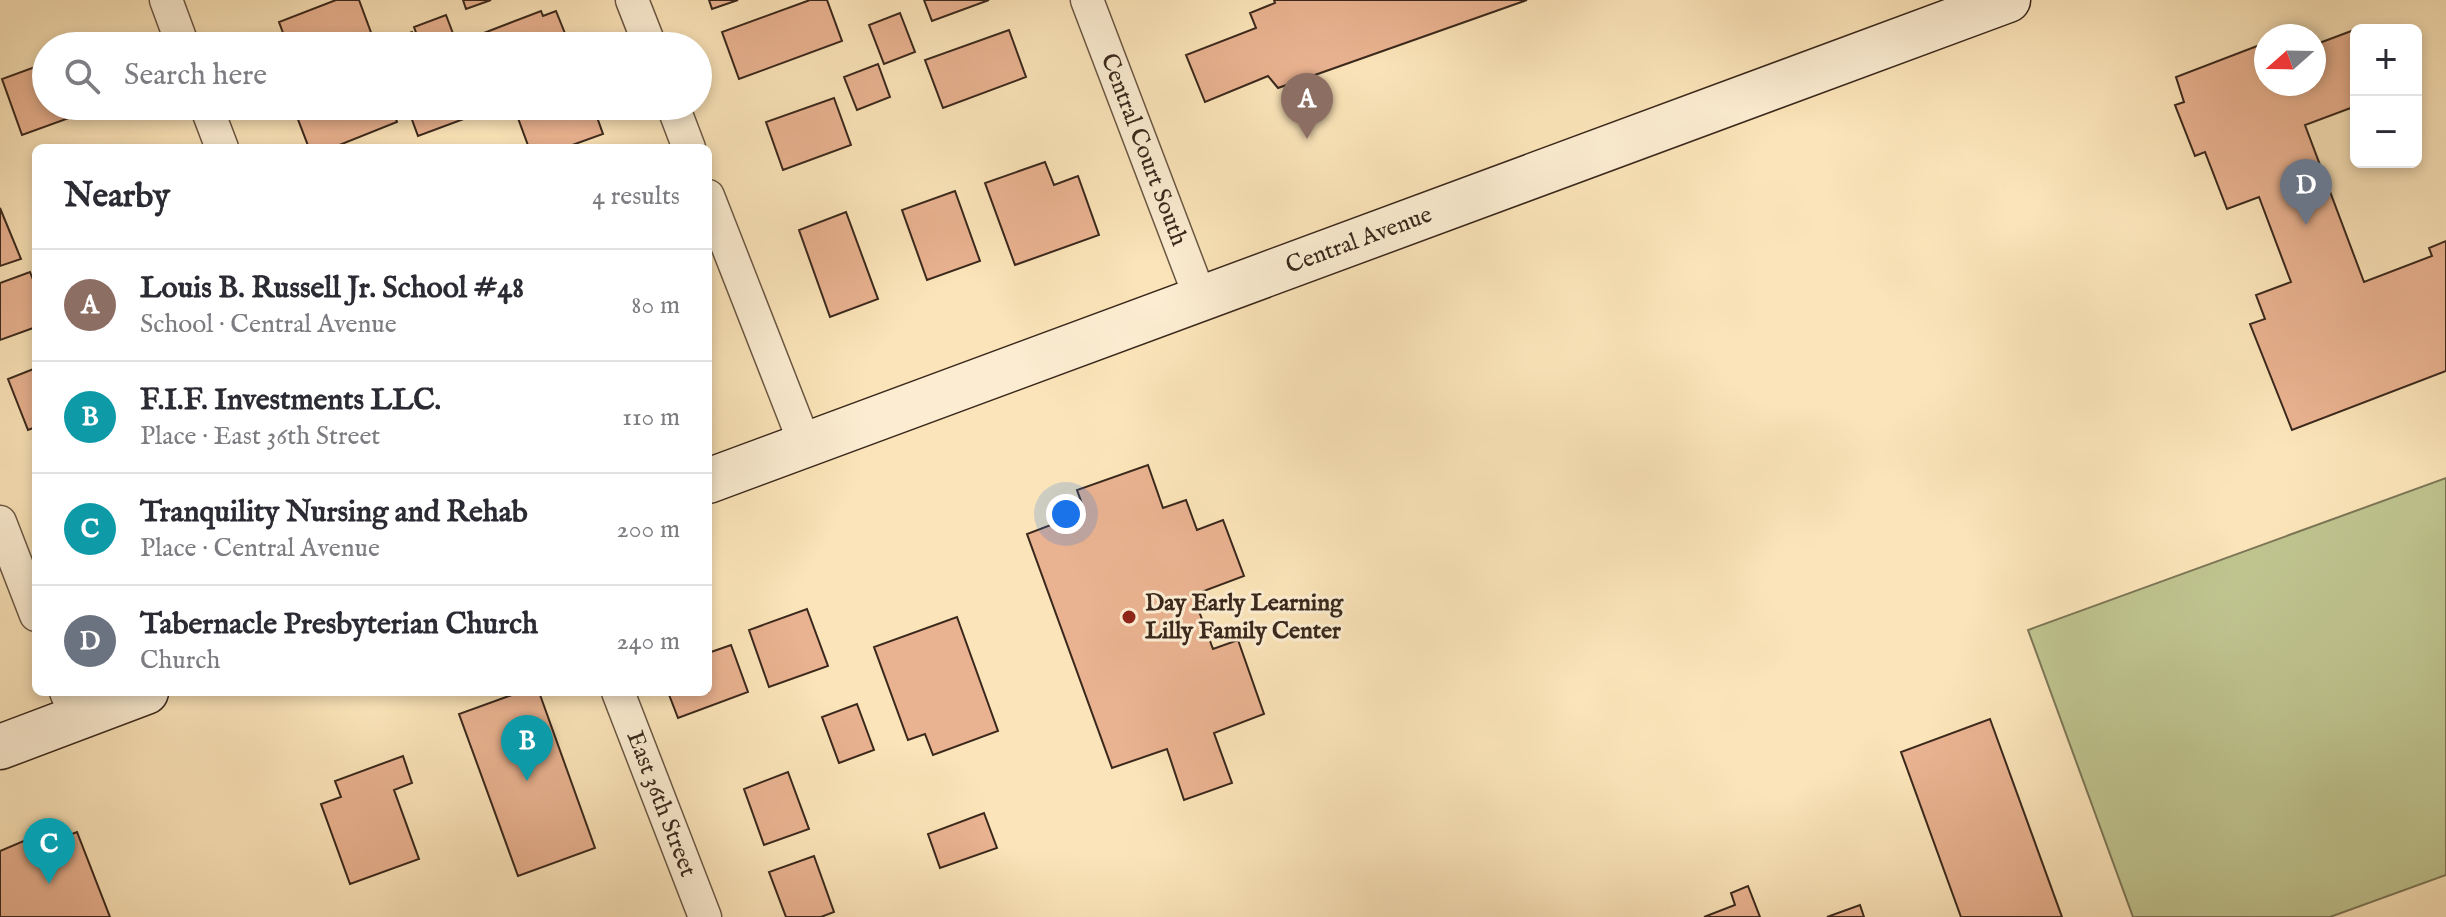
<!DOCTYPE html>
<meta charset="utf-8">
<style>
body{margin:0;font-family:"IM FELL English",serif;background:#f7f7f7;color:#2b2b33}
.controls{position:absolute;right:24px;top:24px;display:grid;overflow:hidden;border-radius:12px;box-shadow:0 4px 12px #0003}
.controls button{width:72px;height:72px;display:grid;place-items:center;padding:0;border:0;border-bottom:2px solid #e1e1e2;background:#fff;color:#2b2b33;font:40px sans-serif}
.compass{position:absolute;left:2254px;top:24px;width:72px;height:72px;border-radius:50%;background:#fff;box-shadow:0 4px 12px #0003;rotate:250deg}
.you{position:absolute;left:1066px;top:514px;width:28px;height:28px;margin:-20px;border:6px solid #fff;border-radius:50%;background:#1a73e8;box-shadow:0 0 0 12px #1a73e833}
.badge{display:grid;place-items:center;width:52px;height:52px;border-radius:50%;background:#8f2418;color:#fff;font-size:26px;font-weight:700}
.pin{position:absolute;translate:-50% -66px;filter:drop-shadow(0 2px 4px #0008)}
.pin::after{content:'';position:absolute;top:42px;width:28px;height:24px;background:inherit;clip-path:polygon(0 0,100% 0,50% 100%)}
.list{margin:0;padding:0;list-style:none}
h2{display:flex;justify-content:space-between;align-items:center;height:104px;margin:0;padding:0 32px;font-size:34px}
h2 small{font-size:26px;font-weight:400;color:#7c7c81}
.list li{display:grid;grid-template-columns:52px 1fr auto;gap:24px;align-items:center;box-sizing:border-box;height:112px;padding:0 32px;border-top:2px solid #e1e1e2}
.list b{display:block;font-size:30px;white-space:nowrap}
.list p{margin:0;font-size:26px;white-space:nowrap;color:#7c7c81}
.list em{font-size:26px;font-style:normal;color:#7c7c81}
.icon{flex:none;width:44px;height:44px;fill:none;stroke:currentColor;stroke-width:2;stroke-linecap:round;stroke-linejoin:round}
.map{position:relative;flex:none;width:2446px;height:917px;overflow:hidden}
.search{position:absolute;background:#fff;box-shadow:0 4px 12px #0003;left:32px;top:32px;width:680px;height:88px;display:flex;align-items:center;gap:20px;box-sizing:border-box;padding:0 28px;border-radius:44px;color:#7c7c81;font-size:30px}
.panel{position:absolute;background:#fff;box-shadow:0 4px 12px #0003;left:32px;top:144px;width:680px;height:552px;border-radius:12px}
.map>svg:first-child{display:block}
.green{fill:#bfc48f;stroke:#7c7656;stroke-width:2}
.building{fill:#e9b290;stroke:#3a281c;stroke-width:2}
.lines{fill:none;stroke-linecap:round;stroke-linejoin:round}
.minor-casing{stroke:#6a5743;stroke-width:35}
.secondary-casing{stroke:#3a281c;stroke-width:47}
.minor{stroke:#fcedd2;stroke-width:32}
.secondary{stroke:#fcedd2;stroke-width:44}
.poi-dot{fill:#8f2418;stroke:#fcedd2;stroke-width:3}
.labels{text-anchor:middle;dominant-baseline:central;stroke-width:6;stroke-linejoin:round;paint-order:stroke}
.street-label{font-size:24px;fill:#3a281c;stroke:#fcedd2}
.poi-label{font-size:24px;font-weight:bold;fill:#3a281c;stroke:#fcedd2;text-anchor:start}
</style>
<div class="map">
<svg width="2446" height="917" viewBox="0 0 2446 917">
<rect width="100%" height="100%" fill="#fbe4b9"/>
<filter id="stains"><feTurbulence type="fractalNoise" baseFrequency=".0025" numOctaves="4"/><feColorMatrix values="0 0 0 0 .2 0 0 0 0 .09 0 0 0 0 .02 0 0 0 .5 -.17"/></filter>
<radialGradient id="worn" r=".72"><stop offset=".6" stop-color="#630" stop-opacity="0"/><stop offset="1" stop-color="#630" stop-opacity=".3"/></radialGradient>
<path class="green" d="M2446 478V875L2330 917H2133L2028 630Z"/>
<path class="building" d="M336 0H359L376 46H274L286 41 279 22Z
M463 0H491L466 9Z
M709 0H738L712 9Z
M810 0H827L842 41 739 79 722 32Z
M924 0H989L932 21Z
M1274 0H1527L1278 88 1268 76 1205 102 1186 55 1256 28 1250 13 1275 3Z
M541 11 543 16 556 11 570 46H464L479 41 476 36Z
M900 13 915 52 884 64 869 25Z
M446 15 457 44 421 46 414 27Z
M2362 27 2356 30V106L2305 125 2364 282 2432 256 2429 248 2446 241V371L2292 430 2250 324 2265 319 2256 295 2291 282 2259 197 2227 209 2205 152 2195 156 2175 105 2184 102 2176 77 2265 43 2266 84H2314V45Z
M1009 30 1026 77 943 108 925 60Z
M412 32 418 46H380V44Z
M46 63V106H93L94 109 22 135 2 79Z
M878 64 890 97 857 110 844 77Z
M834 98 851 145 783 170 766 122Z
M302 106H391L397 122 332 148 325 145 309 148 294 109Z
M407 106H477L480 113 418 136Z
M525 106H593L603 134 564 148H529L515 110Z
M1045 162 1054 185 1078 176 1099 235 1015 265 985 183Z
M955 191 980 261 927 280 902 210Z
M0 208 21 259 0 266Z
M846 212 878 299 830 317 799 230Z
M30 272 36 287V327L0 340V283Z
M36 368V427L28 430 8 379Z
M1148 465 1163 508 1186 500 1197 530 1223 520 1244 576 1193 595 1213 649 1238 640 1264 714 1214 733 1232 783 1184 800 1167 749 1112 768 1027 534 1085 512 1077 490Z
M807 609 828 666 769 687 749 630Z
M957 617 998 731 933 755 925 734 908 740 874 647Z
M731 645 748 692 678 718 668 692H708V653Z
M520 692H539L595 848 518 876 459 714Z
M857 704 874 750 839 763 822 717Z
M1990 719 2062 917H1961L1901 752Z
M403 756 412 783 394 790 419 859 350 884 321 804 341 797 335 781Z
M788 772 809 829 764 845 744 789Z
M984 813 997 848 940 868 928 834Z
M77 832 110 917H0V851L26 840 30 850Z
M814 856 834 912 821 917H786L769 872Z
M1748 886 1760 917H1704L1735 905 1731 893Z
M1860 905 1864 917H1827Z"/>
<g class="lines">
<g class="minor-casing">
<g id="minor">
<path d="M166 0 183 46"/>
<path d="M632 0 650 46"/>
<path id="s1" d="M1087 0 1200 297"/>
<path d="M206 106 222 148"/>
<path d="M673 106 689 148"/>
<path d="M708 196 805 444"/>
<path d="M0 522 36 615"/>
<path d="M66 692 77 719"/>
<path id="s2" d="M618 692 705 917"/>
</g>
</g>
<g class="secondary-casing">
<g id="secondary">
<path id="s3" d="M708 481 2008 0"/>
<path d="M0 747 146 692"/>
</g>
</g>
<use href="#minor" class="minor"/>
<use href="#secondary" class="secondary"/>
</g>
<circle class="poi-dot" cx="1129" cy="617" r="8"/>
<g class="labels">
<g class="street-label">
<text stroke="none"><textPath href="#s1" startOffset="160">Central Court South</textPath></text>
<text stroke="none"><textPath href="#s3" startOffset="694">Central Avenue</textPath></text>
<text stroke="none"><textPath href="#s2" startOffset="120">East 36th Street</textPath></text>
</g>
<g class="poi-label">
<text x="1145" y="603">Day Early Learning<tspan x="1145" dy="28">Lilly Family Center</tspan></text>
</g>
</g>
<rect width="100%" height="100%" filter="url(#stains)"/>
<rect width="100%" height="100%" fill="url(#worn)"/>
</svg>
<div class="controls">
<button>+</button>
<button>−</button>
</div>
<svg class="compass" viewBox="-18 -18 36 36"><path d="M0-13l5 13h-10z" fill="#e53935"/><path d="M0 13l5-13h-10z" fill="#7c7c81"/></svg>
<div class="you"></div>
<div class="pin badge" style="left:1307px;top:139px;background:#8d6e63">A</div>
<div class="pin badge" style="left:527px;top:781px;background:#0f9aa8">B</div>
<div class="pin badge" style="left:49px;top:884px;background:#0f9aa8">C</div>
<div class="pin badge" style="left:2306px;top:225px;background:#6b7280">D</div>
<div class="search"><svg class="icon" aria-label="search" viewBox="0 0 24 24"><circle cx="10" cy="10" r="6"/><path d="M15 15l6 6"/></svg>Search here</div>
<section class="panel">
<h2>Nearby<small>4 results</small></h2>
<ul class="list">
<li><span class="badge" style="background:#8d6e63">A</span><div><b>Louis B. Russell Jr. School #48</b><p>School · Central Avenue</p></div><em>80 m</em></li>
<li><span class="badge" style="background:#0f9aa8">B</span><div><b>F.I.F. Investments LLC.</b><p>Place · East 36th Street</p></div><em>110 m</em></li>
<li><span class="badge" style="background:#0f9aa8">C</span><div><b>Tranquility Nursing and Rehab</b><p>Place · Central Avenue</p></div><em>200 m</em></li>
<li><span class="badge" style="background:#6b7280">D</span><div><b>Tabernacle Presbyterian Church</b><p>Church</p></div><em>240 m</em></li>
</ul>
</section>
</div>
